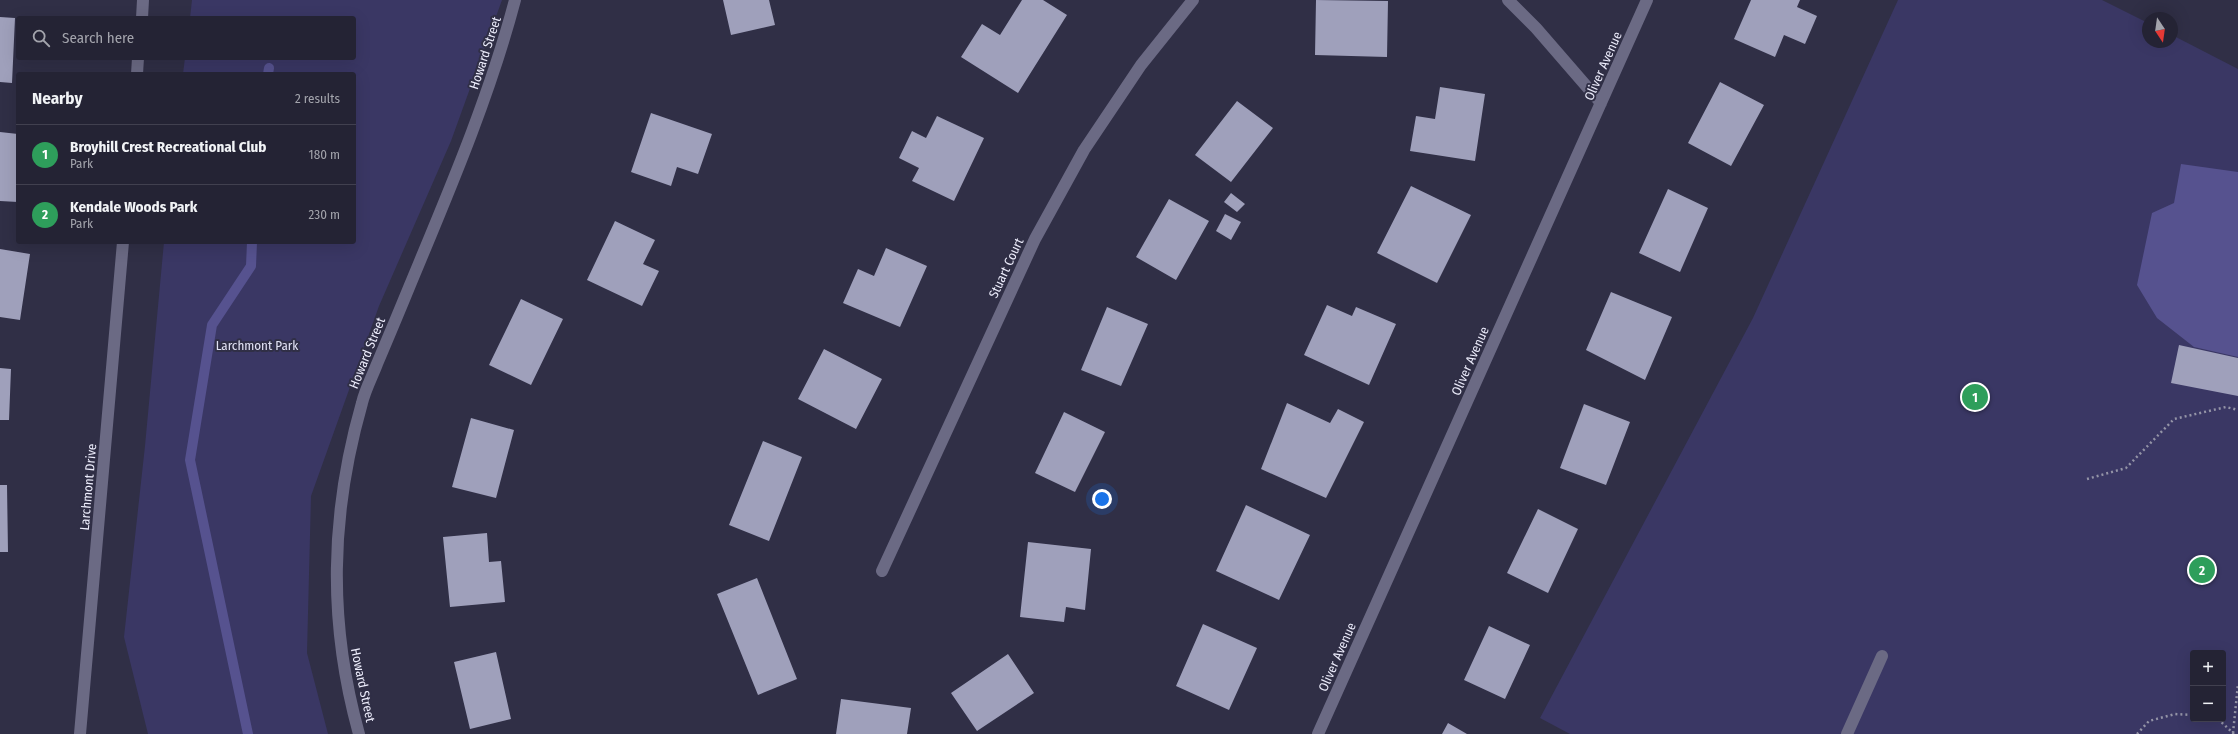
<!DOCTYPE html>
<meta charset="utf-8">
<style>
body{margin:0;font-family:"Fira Sans Condensed",sans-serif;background:#302f40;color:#f1f3f6}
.controls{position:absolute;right:12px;bottom:12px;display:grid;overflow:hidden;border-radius:4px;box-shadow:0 4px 16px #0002}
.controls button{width:36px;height:36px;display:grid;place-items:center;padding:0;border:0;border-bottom:1px solid #41404f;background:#242334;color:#f1f3f6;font:20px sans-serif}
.compass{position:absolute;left:2142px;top:12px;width:36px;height:36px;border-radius:50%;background:#242334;box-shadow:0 4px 16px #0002;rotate:167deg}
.you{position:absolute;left:1102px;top:499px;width:14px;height:14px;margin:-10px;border:3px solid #fff;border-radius:50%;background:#1a73e8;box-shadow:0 0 0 6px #1a73e833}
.badge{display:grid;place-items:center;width:26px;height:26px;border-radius:50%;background:#8c9099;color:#fff;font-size:13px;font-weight:700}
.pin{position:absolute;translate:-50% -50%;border:2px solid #fff;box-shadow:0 1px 4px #0006}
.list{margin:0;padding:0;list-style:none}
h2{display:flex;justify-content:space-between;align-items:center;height:52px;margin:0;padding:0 16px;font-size:17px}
h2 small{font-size:13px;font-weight:400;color:#a3a4ac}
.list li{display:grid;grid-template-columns:26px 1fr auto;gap:12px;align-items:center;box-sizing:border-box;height:60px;padding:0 16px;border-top:1px solid #41404f}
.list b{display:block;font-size:15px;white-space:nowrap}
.list p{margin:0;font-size:13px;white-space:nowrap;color:#a3a4ac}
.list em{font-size:13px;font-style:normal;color:#a3a4ac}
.icon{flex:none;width:22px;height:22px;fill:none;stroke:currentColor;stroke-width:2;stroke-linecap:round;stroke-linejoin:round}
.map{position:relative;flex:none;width:2238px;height:734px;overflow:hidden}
.search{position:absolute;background:#242334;box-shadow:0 4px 16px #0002;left:16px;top:16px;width:340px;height:44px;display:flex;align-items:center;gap:10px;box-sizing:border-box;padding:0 14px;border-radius:4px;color:#a3a4ac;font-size:15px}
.panel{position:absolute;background:#242334;box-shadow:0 4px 16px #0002;left:16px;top:72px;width:340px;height:172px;border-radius:4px}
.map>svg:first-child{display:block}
.green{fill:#3a3764;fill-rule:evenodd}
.water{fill:#56528f}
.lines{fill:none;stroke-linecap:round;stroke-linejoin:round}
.stream{stroke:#56528f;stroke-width:10}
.building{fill:#9fa0bb}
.path{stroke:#9494a7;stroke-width:2.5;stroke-dasharray:2 3;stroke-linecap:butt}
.minor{stroke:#6b6a84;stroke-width:12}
.labels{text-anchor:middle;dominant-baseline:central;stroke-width:4;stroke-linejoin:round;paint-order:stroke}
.street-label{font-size:13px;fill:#ededfc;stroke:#302f46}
.park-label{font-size:13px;fill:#e2e2f5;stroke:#302f46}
</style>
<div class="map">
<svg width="2238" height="734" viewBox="0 0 2238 734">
<rect width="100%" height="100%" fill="#302f46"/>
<path class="green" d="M192 0H502L451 141 379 306 311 496 307 653 328 734H148L124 637 145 446 164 242H354V74H183L185 58H354V18H190Z
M1898 0H2102L2148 23V42H2172V35L2238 69V734H1570L1540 718 1753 318ZM2193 653H2223V719H2193Z"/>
<path class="water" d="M2181 164 2238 172V357L2194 347 2157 318 2137 285 2152 213 2174 203Z"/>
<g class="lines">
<path class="stream" d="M268 74 269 68
M248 734 190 460 212 325 251 266 252 242"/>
</g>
<path class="building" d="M723 0H769L775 25 731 35Z
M1022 0H1043L1067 15 1018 93 961 57 982 24 1000 35Z
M1316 0 1388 1 1387 57 1315 55Z
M1751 0H1800L1797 7 1817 16 1805 44 1784 35 1775 57 1734 39Z
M0 17 15 18 12 83 0 82Z
M1720 82 1764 105 1731 166 1688 143Z
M1440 87 1485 94 1475 161 1410 151 1416 116 1435 119Z
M1237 101 1273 128 1231 182 1195 155Z
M651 113 712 134 698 174 677 167 671 186 631 172Z
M937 116 984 138 954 201 912 181 919 168 899 158 912 131 926 138Z
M0 132 18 134V202L0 201Z
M1411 186 1471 215 1437 283 1377 253Z
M1668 189 1708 208 1680 272 1639 253Z
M1231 193 1245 204 1237 212 1224 202Z
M1169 199 1209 221 1176 280 1136 257Z
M1225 214 1241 222 1231 240 1216 231Z
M615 221 655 240 643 264 659 271 642 306 587 280Z
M886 248 927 266 900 327 843 303 858 269 874 276Z
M0 249 30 254 20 320 0 317Z
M1611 292 1672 317 1645 380 1586 350Z
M521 299 563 319 531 385 489 365Z
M1327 305 1352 316 1356 307 1396 324 1369 385 1304 355Z
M1107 307 1148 324 1121 386 1081 370Z
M2179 345 2238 358V396L2171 383Z
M824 349 882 379 856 429 798 399Z
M0 368 11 369 9 420H0Z
M1287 403 1330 423 1338 409 1364 422 1326 498 1261 469Z
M1584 404 1630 422 1606 485 1560 468Z
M1064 412 1105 432 1075 492 1035 473Z
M471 418 514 430 496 498 452 487Z
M763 441 802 457 769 541 729 525Z
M0 485H7L8 552H0Z
M1246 505 1310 535 1279 600 1216 571Z
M1538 509 1578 529 1548 593 1507 573Z
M487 533 489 562 501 561 505 602 450 607 443 537Z
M1028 542 1091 549 1085 610 1066 607 1064 622 1020 617Z
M757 578 797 679 758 695 717 594Z
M1203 624 1257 648 1229 710 1176 686Z
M1489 626 1530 645 1505 699 1464 680Z
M496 652 511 719 470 729 454 662Z
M1008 654 1034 693 977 731 951 693Z
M841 699 911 708 907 734H836Z
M1448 723 1467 734H1442Z"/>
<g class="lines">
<path class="path" d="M2087 479 2126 468 2174 419 2226 407 2238 410
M2218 719 2234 734
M2233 733 2238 684
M2137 734 2149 721 2175 714 2193 715"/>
<path class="minor" d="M1508 0 1536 28 1601 103
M142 18 143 0
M137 74 138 58
M882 571 1035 239 1084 150 1141 65 1193 0
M80 734 123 242
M359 734C328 623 330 515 362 403 365 390 372 377 377 364 388 338 399 312 410 285 449 191 489 98 515 0
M1318 734 1647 0
M1847 734 1882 656"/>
</g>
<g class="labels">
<g class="street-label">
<text transform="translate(485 53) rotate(-72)">Howard Street</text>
<text transform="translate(1603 66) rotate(-66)">Oliver Avenue</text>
<text transform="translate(1006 268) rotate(-65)">Stuart Court</text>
<text transform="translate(367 353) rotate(-68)">Howard Street</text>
<text transform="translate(1470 361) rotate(-66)">Oliver Avenue</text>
<text transform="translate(88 487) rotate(-85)">Larchmont Drive</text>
<text transform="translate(1337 657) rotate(-66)">Oliver Avenue</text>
<text transform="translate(363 685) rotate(78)">Howard Street</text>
</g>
<g class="park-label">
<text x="257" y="345">Larchmont Park</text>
</g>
</g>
</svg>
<div class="controls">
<button>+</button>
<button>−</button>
</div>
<svg class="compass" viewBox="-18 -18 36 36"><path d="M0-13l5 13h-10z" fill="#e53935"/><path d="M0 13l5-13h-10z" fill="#a3a4ac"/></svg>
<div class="you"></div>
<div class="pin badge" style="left:1975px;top:397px;background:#2e9e5b">1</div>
<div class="pin badge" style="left:2202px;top:570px;background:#2e9e5b">2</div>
<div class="search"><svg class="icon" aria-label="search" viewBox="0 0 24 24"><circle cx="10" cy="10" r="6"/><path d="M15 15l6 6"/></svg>Search here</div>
<section class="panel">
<h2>Nearby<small>2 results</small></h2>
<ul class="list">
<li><span class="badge" style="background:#2e9e5b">1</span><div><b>Broyhill Crest Recreational Club</b><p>Park</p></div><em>180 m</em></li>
<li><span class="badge" style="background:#2e9e5b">2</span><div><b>Kendale Woods Park</b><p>Park</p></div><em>230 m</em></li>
</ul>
</section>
</div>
